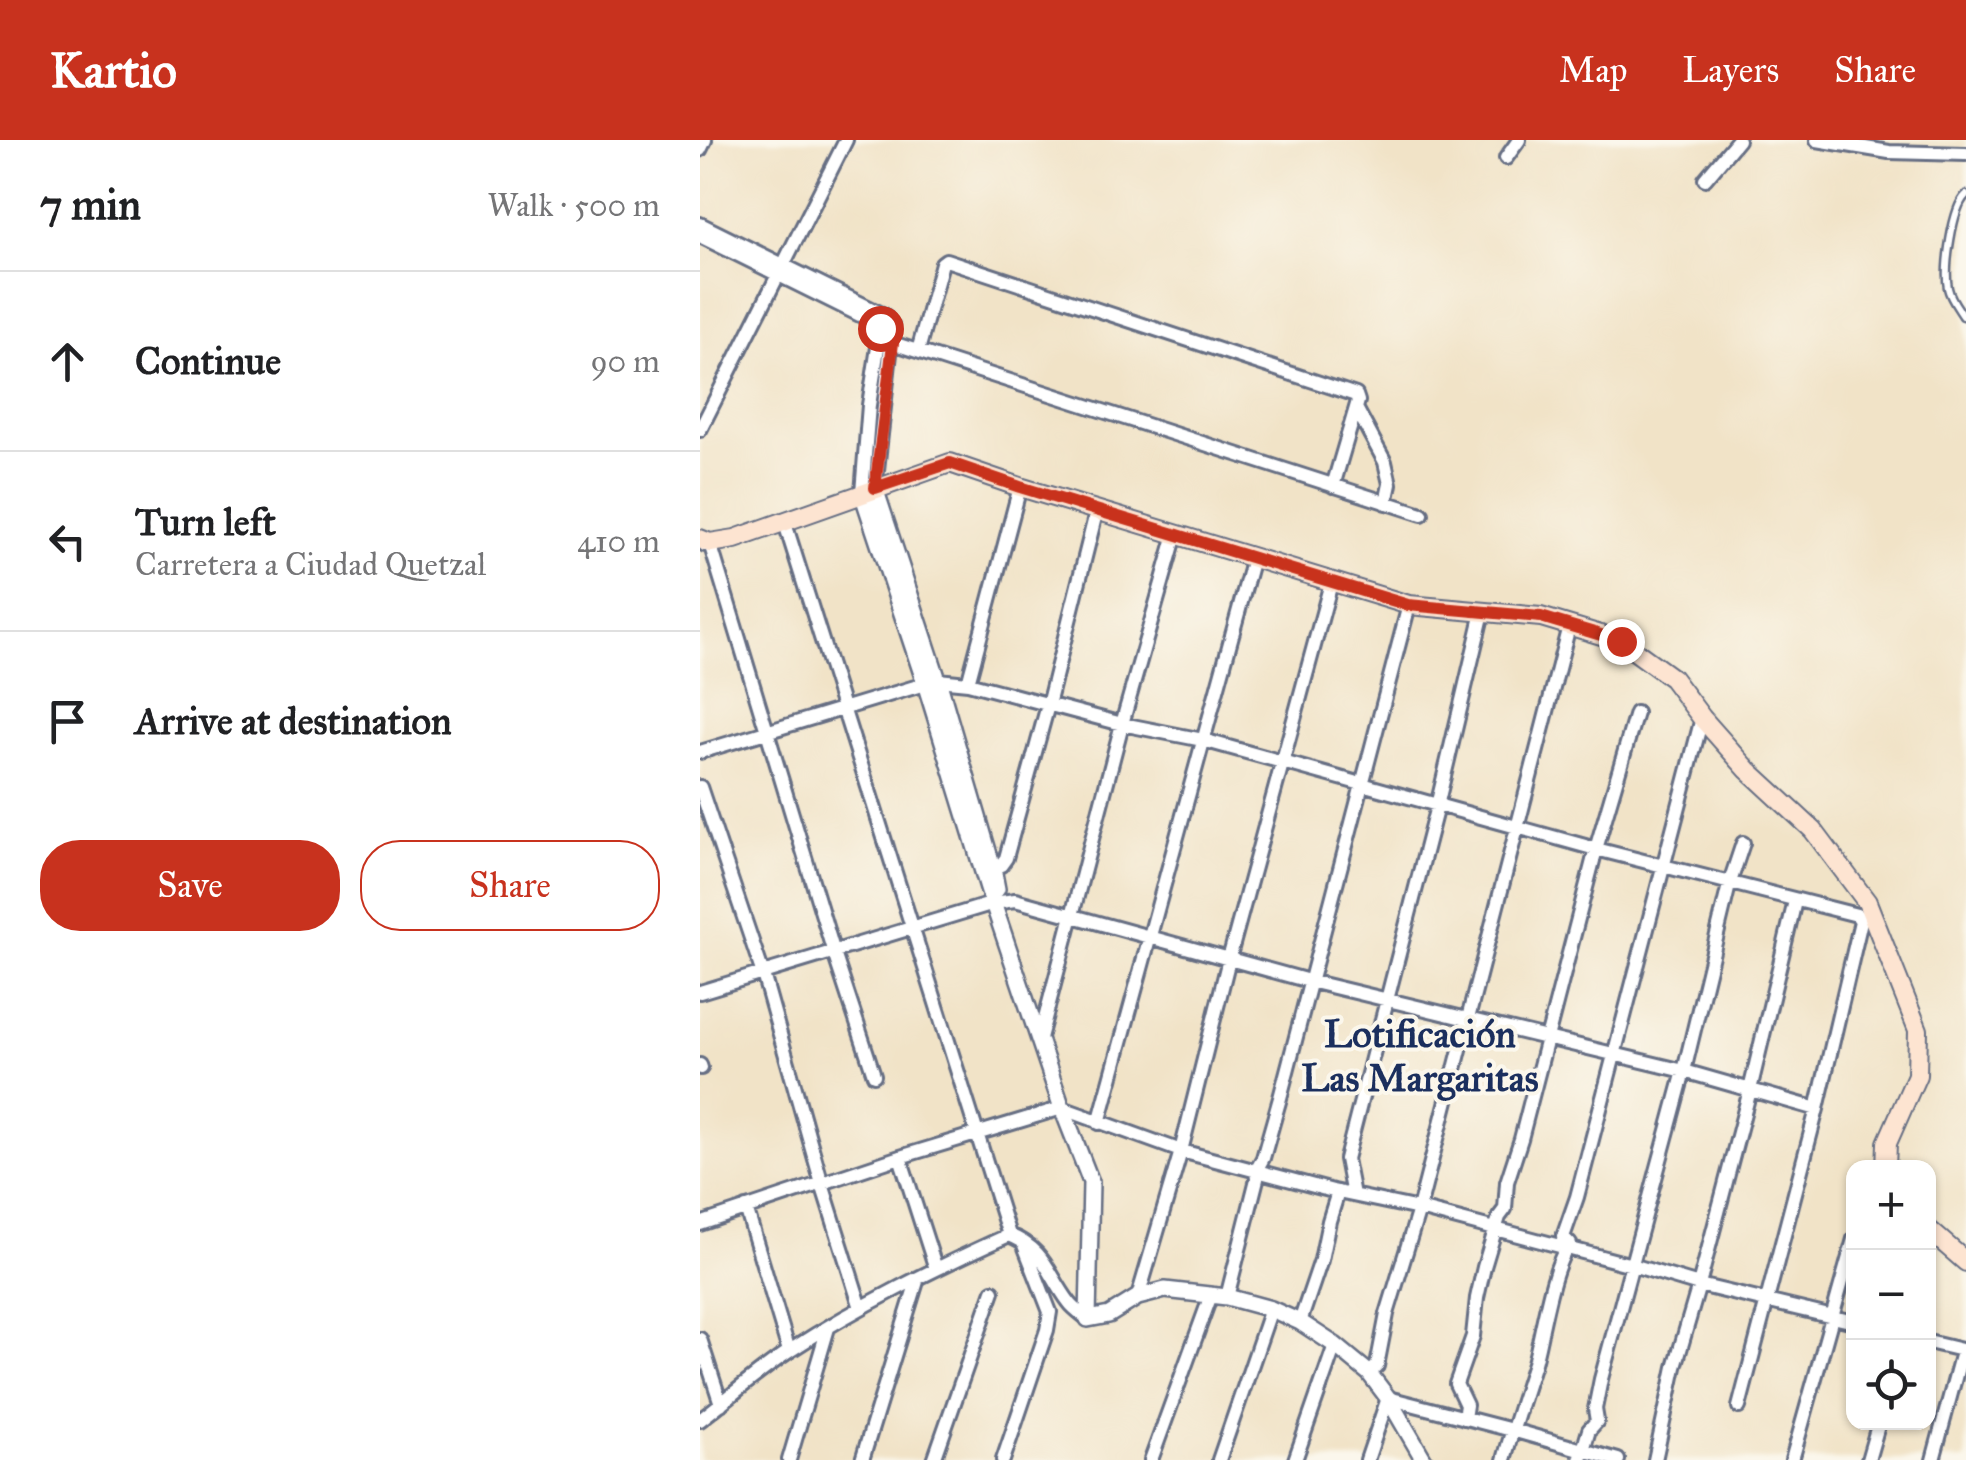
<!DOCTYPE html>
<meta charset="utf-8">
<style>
body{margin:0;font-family:"IM FELL Great Primer",serif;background:#f2f2f2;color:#202124}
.controls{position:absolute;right:30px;bottom:30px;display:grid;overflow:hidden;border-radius:20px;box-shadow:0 2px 8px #0004}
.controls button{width:90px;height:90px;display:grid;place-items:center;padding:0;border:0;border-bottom:2px solid #e0e0e0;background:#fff;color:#202124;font:50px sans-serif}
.stop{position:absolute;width:30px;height:30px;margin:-22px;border:8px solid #c8321e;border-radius:50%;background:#fff}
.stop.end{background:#c8321e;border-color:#fff;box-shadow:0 2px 10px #0008}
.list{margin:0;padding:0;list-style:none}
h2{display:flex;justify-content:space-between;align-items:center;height:130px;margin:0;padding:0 40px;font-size:42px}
h2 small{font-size:32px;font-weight:400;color:#757577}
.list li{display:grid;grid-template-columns:65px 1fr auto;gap:30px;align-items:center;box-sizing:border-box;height:180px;padding:0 40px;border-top:2px solid #e0e0e0}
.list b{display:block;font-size:38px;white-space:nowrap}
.list p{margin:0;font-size:32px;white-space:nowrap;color:#757577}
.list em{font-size:32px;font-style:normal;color:#757577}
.actions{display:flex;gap:20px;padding:30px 40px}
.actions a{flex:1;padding:22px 0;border:2px solid #c8321e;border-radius:40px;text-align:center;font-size:35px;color:#c8321e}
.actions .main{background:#c8321e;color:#fff}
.icon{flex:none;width:55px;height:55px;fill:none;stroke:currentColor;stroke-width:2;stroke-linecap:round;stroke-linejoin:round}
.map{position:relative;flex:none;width:1266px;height:1320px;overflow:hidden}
header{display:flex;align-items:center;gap:60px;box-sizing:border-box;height:140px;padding:0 50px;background:#c8321e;color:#fff}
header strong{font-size:48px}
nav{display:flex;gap:55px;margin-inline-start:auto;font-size:35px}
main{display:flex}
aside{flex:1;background:#fff}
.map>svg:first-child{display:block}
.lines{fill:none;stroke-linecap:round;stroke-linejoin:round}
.service-casing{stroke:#666e83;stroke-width:11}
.minor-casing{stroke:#666e83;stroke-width:18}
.tertiary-casing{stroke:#666e83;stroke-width:20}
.secondary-casing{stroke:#666e83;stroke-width:22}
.service{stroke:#fff;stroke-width:6}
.minor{stroke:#fff;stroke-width:12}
.tertiary{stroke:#fff;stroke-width:15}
.secondary{stroke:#fde4d1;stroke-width:18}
.route{stroke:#c8321e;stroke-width:12}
.labels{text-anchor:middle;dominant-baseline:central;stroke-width:8;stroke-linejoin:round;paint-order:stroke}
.neighbourhood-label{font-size:38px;font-weight:bold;fill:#1b2f5e;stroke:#fbf7ec}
</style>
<header>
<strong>Kartio</strong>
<nav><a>Map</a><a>Layers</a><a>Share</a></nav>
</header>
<main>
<aside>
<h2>7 min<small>Walk · 500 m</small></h2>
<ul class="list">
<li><svg class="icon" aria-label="ahead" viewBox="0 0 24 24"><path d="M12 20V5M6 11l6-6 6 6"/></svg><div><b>Continue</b></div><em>90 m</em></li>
<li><svg class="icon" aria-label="left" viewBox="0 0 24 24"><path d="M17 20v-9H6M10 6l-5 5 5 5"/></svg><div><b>Turn left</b><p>Carretera a Ciudad Quetzal</p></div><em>410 m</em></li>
<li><svg class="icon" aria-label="arrive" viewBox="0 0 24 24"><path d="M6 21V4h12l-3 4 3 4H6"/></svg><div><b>Arrive at destination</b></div></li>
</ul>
<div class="actions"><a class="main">Save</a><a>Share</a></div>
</aside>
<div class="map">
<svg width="1266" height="1320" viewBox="0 0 1266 1320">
<rect width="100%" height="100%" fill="#fbf7ec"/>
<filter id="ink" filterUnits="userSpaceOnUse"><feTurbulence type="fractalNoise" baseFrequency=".01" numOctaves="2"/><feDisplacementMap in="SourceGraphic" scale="20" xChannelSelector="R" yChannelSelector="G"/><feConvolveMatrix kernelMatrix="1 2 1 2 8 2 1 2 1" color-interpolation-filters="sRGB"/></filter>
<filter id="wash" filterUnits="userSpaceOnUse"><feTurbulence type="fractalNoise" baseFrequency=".0048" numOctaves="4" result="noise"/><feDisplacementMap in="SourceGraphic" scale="40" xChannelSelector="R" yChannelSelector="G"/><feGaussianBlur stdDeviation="2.25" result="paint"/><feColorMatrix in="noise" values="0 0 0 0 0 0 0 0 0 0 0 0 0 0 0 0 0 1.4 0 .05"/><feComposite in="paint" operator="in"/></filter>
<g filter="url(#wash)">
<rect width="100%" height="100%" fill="#f1e3c7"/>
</g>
<g filter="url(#ink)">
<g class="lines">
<g class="service-casing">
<path id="service" d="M1263 176C1258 168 1250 158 1248 148 1244 129 1252 68 1266 55"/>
</g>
<g class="minor-casing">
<path id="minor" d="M1117 0 1189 12 1266 14
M0 10 5 0
M806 18 819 0
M1005 39 1038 0
M0 84 184 175 193 187 175 348
M0 96 178 184 181 188 169 265 162 353
M180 199 722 374
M218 211 242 123 246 120 656 255 658 261 633 346
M656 268 685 322 690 344 686 363
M0 290 146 0
M84 380 309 1095
M5 405 10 403 134 813 174 935
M268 543 320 347
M0 612 238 540 268 543 422 584 503 600 896 709 1157 775 1161 781 1117 969 1039 1267
M0 647 63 834 122 1044 161 1168
M288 730 301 725 306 718 348 565 397 369
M0 852 294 763 315 760 609 841 984 931 1117 969
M340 898 422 584 476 394
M0 925 1 928
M399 983 553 418
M200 1017 236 1129
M653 1055 646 1019 737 666 783 472
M46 1068 89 1211
M0 1084 200 1017 362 968 481 1011 633 1051 719 1069 932 1125 999 1145 1154 1182
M438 1157 481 1011 529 819 631 443
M527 1157 557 1039 556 1031 563 1018 580 958 709 465
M600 1182 621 1120 629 1081 638 1052
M0 1199 21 1264
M1228 1202 1266 1211
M669 1233 677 1226 687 1174 719 1069 869 486
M764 1278 766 1265 756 1244 773 1196 777 1158 784 1127 799 1077 805 1069 807 1042 821 999 896 709 936 573
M0 1280C30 1257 59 1231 91 1210 160 1165 234 1129 309 1095 345 1109 348 1134 369 1162 374 1169 382 1174 388 1179
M89 1320 128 1188
M162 1320 218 1138
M234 1320 293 1151
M303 1320 347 1190 350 1172 324 1105
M451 1320 511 1155
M519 1320 571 1169
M595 1320 635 1205
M667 1320 688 1258 812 1290 918 1320
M804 1320C813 1287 824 1255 834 1223 842 1195 852 1123 870 1104L863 1097 877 1057 1002 578
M880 1320 889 1290 897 1281 895 1269 901 1239 984 931 1029 745 1043 703
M955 1320 975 1227 999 1145 1050 950 1095 761
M1092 1320 1154 1099
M1168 1320 1179 1282
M1233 1320 1262 1212"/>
</g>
<g class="tertiary-casing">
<path id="tertiary" d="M175 348 238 540 293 728 297 749
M162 353 225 543 288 748 362 968 391 1042 388 1179 409 1175 438 1157 465 1150 527 1157 571 1169 600 1182 635 1205 669 1233 688 1258 724 1320"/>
</g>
<g class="secondary-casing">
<path id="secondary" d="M0 399 10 403 35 399 250 323 320 347 709 465 841 477 921 501 972 538 1002 578 1048 630 1113 690 1167 762 1218 890 1217 935 1187 1003 1186 1028
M1228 1089 1266 1122"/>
</g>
<use href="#service" class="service"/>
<use href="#minor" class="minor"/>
<use href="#tertiary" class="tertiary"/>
<use href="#secondary" class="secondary"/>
</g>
</g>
<g class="lines" filter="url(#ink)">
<path class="route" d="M180 188V199L193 203 175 348 250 323 320 347 708 465 841 477 921 501"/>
</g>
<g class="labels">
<g class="neighbourhood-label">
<text x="720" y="894">Lotificación<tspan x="720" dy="44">Las Margaritas</tspan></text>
</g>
</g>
</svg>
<div class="controls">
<button>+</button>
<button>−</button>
<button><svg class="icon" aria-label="locate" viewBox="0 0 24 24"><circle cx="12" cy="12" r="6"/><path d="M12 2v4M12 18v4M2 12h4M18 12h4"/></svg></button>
</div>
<div class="stop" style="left:180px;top:188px"></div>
<div class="stop end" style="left:921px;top:501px"></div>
</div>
</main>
